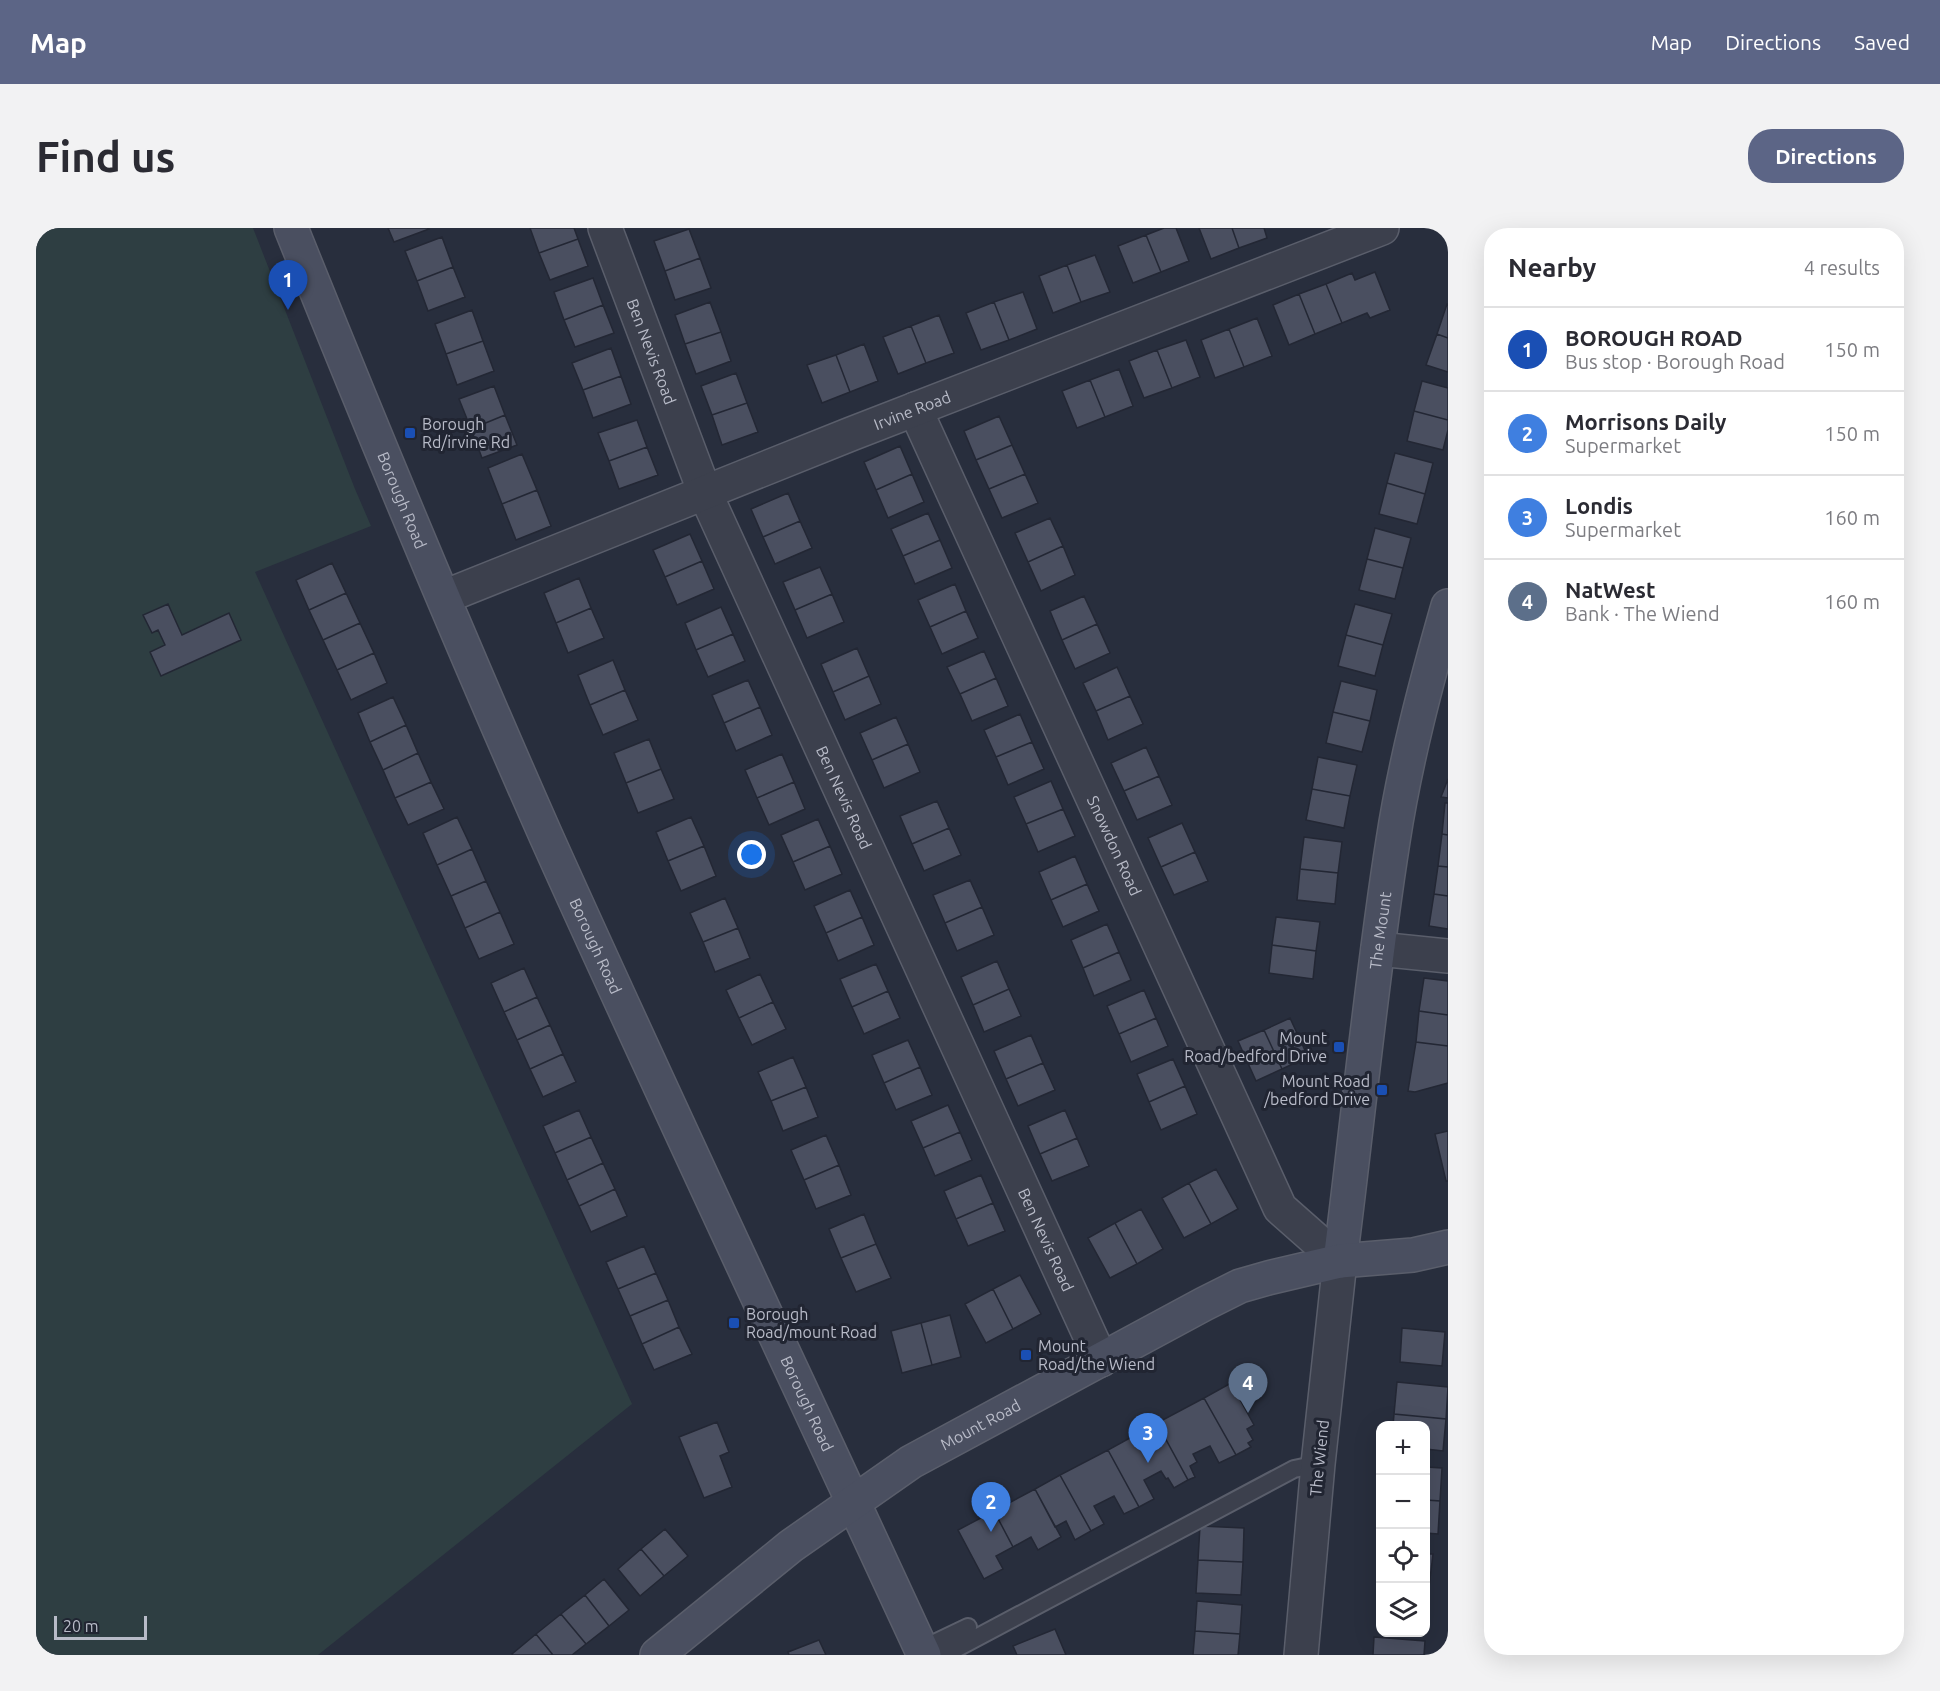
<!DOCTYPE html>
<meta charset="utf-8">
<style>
body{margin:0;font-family:Ubuntu,sans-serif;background:#f2f2f3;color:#2b2b33}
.controls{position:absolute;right:18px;bottom:18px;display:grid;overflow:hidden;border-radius:12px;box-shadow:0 6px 24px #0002}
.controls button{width:54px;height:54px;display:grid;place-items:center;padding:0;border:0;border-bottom:2px solid #e1e1e2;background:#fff;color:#2b2b33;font:30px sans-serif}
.scale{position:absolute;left:18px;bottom:15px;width:93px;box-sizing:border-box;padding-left:6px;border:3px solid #b8bbc8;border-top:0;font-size:16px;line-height:21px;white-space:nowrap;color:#b8bbc8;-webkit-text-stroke:4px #212532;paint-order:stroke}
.you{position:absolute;left:716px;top:627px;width:21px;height:21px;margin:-15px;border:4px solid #fff;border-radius:50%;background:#1a73e8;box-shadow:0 0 0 9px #1a73e833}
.badge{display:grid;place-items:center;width:39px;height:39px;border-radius:50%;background:#5c6586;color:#fff;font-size:20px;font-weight:700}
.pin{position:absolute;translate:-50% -50px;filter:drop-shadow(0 2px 3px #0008)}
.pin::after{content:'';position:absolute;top:32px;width:21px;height:18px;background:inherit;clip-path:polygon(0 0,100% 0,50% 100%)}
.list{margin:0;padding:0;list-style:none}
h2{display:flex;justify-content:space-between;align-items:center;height:78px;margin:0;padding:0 24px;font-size:26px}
h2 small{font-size:20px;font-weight:400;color:#7c7c81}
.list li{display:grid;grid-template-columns:39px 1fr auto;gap:18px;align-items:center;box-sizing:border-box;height:84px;padding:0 24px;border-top:2px solid #e1e1e2}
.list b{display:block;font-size:22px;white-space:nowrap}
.list p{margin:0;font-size:20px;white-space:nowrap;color:#7c7c81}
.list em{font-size:20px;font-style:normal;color:#7c7c81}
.icon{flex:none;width:33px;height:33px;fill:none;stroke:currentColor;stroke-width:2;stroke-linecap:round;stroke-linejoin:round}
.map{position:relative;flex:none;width:1412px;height:1427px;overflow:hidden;border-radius:24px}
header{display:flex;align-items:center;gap:36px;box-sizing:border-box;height:84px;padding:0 30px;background:#5c6586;color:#fff}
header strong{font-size:28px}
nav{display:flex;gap:33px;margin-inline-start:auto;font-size:21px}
.intro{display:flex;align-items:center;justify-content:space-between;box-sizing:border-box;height:144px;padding:0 36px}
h1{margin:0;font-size:42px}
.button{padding:15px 27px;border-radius:24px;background:#5c6586;color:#fff;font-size:21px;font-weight:700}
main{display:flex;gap:36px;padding:0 36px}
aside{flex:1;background:#fff;border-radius:24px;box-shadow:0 6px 24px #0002}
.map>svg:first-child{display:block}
.green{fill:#2e3e42}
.building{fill:#4a4f60;stroke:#232734;stroke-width:1.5}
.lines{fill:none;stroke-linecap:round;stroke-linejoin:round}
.lane-casing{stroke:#5a5e6b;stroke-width:20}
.street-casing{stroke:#5a5e6b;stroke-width:36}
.secondary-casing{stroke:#5a5e6b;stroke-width:36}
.lane{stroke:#3c404d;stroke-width:16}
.street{stroke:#3c404d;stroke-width:33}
.secondary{stroke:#4a4f60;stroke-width:33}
.transit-dot{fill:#1a4fb4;stroke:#212532;stroke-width:2}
.labels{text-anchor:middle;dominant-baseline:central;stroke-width:6;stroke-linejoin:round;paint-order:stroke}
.street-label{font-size:16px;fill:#b8bbc8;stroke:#212532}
.poi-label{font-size:16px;fill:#b8bbc8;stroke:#212532;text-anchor:start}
</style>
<header>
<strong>Map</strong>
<nav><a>Map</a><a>Directions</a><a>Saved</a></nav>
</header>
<div class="intro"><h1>Find us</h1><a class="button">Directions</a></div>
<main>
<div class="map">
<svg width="1412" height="1427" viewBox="0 0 1412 1427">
<rect width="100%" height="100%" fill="#282e3d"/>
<path class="green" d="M0 0H217L319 261 335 298 219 344 596 1176 282 1427H0Z"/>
<path class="building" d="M352 0H392L393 1 358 14Z
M494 0H538L542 11 503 25Z
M1128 0H1140L1153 33 1125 44 1110 7Z
M1163 0H1196L1203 20 1175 31Z
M1196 0H1228L1231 10 1203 20Z
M653 1 664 30 629 43 618 13Z
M1110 7 1125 44 1097 55 1082 18Z
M406 9 417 39 381 53 369 23Z
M542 11 552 38 514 52 503 25Z
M1059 27 1074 64 1045 74 1031 37Z
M664 30 675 60 639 72 629 43Z
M1031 37 1045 74 1017 85 1003 48Z
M417 39 429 69 392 83 381 53Z
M1339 44 1354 82 1334 90 1331 85 1306 95 1290 56 1316 45 1319 52Z
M557 50 567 77 528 92 518 64Z
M1290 56 1306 95 1279 106 1263 66Z
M987 64 1001 101 973 112 958 74Z
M1263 66 1279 106 1253 117 1237 77Z
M674 74 685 104 649 116 639 87Z
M958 74 973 112 945 122 930 85Z
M1411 76H1412V110L1401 106Z
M567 77 578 105 539 119 528 92Z
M436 82 447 113 410 126 399 96Z
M903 87 918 125 890 135 875 98Z
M1221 90 1236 128 1208 139 1193 101Z
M875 98 890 135 862 146 847 109Z
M1193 101 1208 139 1179 150 1165 112Z
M685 104 695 133 660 146 649 116Z
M1401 106 1412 110V144L1390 137Z
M1150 112 1164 149 1136 160 1121 122Z
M447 113 458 143 421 157 410 126Z
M828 116 842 153 814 164 800 127Z
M575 120 585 148 547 162 536 135Z
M1121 122 1136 160 1108 170 1093 133Z
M800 127 814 164 786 175 771 137Z
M1083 141 1097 178 1069 189 1054 152Z
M700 145 711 175 676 187 665 158Z
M585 148 595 176 557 190 547 162Z
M1054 152 1069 189 1041 200 1026 163Z
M1386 153 1412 160V192L1378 183Z
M458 158 469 187 435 201 423 171Z
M711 175 722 204 686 217 676 187Z
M1378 183 1412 192V202L1407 222 1371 213Z
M469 187 481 217 446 230 435 201Z
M963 188 976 217 940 232 928 203Z
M601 192 611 219 573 233 562 205Z
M976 217 989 246 953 261 940 232Z
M864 218 876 246 840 262 828 234Z
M611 219 622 247 583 261 573 233Z
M1359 225 1397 235 1389 266 1351 255Z
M486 226 501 262 466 276 452 240Z
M876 246 888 274 852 290 840 262Z
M989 246 1002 275 966 290 953 261Z
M1351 255 1389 266 1381 296 1343 286Z
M501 262 515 298 480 312 466 276Z
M752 265 764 293 727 309 715 281Z
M892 285 904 312 867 328 855 301Z
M1014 290 1027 318 992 334 979 305Z
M764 293 776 320 739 336 727 309Z
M1339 300 1375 310 1367 340 1331 331Z
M654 306 666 333 629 349 617 322Z
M904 312 916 340 879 356 867 328Z
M1027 318 1039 347 1005 363 992 334Z
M1331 331 1367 340 1359 371 1323 362Z
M666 333 678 361 641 377 629 349Z
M296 335 310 365 273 382 260 352Z
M784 339 796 366 759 382 747 354Z
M543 350 555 380 520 395 508 365Z
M919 356 930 383 894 399 882 372Z
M310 365 324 395 287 412 273 382Z
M796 366 808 394 771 410 759 382Z
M1048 368 1061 396 1026 412 1014 383Z
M132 376 146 407 193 385 205 412 125 448 114 424 129 417 122 402 116 405 107 387Z
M1319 376 1356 386 1347 417 1310 407Z
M685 379 697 406 660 422 649 395Z
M555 380 568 410 532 425 520 395Z
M930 383 942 410 906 426 894 399Z
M324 395 338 425 301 442 287 412Z
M1061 396 1074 425 1039 441 1026 412Z
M697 406 709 433 672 449 660 422Z
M1310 407 1347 417 1339 448 1302 438Z
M821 420 833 448 797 464 785 436Z
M948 423 960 450 924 466 911 439Z
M338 425 351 455 315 472 301 442Z
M577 432 589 462 554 477 542 447Z
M1081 439 1094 468 1060 483 1047 455Z
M833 448 845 476 809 492 797 464Z
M960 450 972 478 936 493 924 466Z
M712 452 724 479 688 495 676 467Z
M1305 453 1341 462 1334 493 1297 484Z
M589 462 602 492 567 507 554 477Z
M1094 468 1107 496 1072 512 1060 483Z
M357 469 370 497 334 514 322 485Z
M724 479 736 507 700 523 688 495Z
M1297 484 1334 493 1326 524 1290 515Z
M984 486 996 514 960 529 948 502Z
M860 489 872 516 836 532 824 505Z
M370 497 382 525 347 542 334 514Z
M613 511 625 541 590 555 578 525Z
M996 514 1008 541 972 557 960 529Z
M872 516 884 544 848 560 836 532Z
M1110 519 1123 548 1088 563 1075 535Z
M382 525 395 554 359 570 347 542Z
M746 526 758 554 721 570 709 542Z
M1282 529 1321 537 1314 568 1276 561Z
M625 541 638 571 602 585 590 555Z
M1123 548 1136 577 1101 592 1088 563Z
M1412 551V570L1405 569Z
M1015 553 1027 581 990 596 978 569Z
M395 554 408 581 372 597 359 570Z
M758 554 769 581 733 597 721 570Z
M1276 561 1314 568 1308 600 1270 592Z
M901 573 913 600 876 616 864 588Z
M1409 575H1412V607L1406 606Z
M1027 581 1039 608 1002 624 990 596Z
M421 589 436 621 401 637 387 605Z
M655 589 668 618 632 633 620 604Z
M782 591 794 618 757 634 745 607Z
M1146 595 1159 624 1125 639 1112 610Z
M913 600 925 627 888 643 876 616Z
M1406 606 1412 607V639L1402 638Z
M1268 609 1306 614 1302 645 1264 641Z
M668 618 680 648 645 663 632 633Z
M794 618 806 646 769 662 757 634Z
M436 621 450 653 415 668 401 637Z
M1159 624 1172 653 1138 667 1125 639Z
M1039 628 1051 656 1015 672 1003 644Z
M1402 638 1412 639V668L1398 666Z
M1264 641 1302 645 1299 676 1261 672Z
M934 652 946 679 909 695 897 667Z
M450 653 464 684 429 700 415 668Z
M1051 656 1063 683 1027 699 1015 672Z
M814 662 826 689 790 705 778 678Z
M1398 666 1412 668V701L1393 698Z
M689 670 702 700 667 714 654 685Z
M946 679 958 707 921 723 909 695Z
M464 684 478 716 443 731 429 700Z
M826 689 838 717 802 733 790 705Z
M1240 689 1284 694 1280 723 1236 717Z
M1071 696 1083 724 1047 740 1035 712Z
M702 700 714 730 679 744 667 714Z
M1236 717 1280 723 1277 751 1233 745Z
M1083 724 1095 752 1058 768 1047 740Z
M961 733 973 761 937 777 925 749Z
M840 736 852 763 816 779 804 751Z
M488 740 501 769 468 784 455 755Z
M724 746 737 774 703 790 690 762Z
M1388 750 1412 753V787L1383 783Z
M973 761 985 788 948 804 937 777Z
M1108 762 1120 790 1083 806 1071 778Z
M852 763 864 790 828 806 816 779Z
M501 769 514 797 481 812 468 784Z
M737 774 750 801 716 817 703 790Z
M1383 783 1412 787V818L1380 814Z
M1120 790 1132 818 1095 834 1083 806Z
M1254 790 1272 829 1246 841 1228 802Z
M514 797 527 826 494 841 481 812Z
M1228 802 1246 841 1220 853 1202 813Z
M995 807 1007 835 970 851 958 823Z
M872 812 884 839 848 855 836 827Z
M1380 814 1412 818V855L1379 864 1372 863Z
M527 826 540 854 507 869 494 841Z
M757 829 770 859 735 873 722 844Z
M1137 831 1149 858 1113 874 1101 846Z
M1007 835 1019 862 982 878 970 851Z
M884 839 896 867 860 882 848 855Z
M1149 858 1161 886 1125 902 1113 874Z
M770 859 782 889 747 903 735 873Z
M912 877 924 904 887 920 875 893Z
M543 882 555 909 519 925 507 898Z
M1029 882 1041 910 1004 926 992 898Z
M1412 903V953H1410L1399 906Z
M924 904 936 932 899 948 887 920Z
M790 907 803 937 768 952 755 922Z
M555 909 567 935 531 952 519 925Z
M1041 910 1053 938 1016 953 1004 926Z
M567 935 579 961 543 978 531 952Z
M803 937 815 967 780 981 768 952Z
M1180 941 1202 981 1175 996 1153 955Z
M945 947 957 975 920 991 908 963Z
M1153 955 1175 996 1148 1010 1126 970Z
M579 961 591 988 555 1004 543 978Z
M957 975 969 1003 932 1018 920 991Z
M1105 981 1127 1021 1101 1036 1079 995Z
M828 986 840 1016 805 1030 793 1001Z
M1079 995 1101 1036 1074 1050 1052 1010Z
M840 1016 855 1050 820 1064 805 1030Z
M608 1018 620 1045 582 1061 570 1034Z
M620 1045 632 1072 594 1088 582 1061Z
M984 1047 1005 1086 977 1101 957 1061Z
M957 1061 977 1101 950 1115 929 1076Z
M632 1072 643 1099 606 1116 594 1088Z
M914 1087 925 1129 896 1137 885 1095Z
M885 1095 896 1137 866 1145 855 1103Z
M643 1099 656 1126 618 1142 606 1116Z
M1366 1100 1409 1104 1406 1138 1364 1134Z
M1361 1154 1412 1159 1410 1191 1358 1186Z
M1195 1155 1218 1197 1211 1201 1217 1212 1212 1215 1215 1219 1200 1227 1168 1170Z
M1168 1170 1200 1227 1183 1235 1174 1218 1157 1226 1161 1234 1154 1238 1159 1249 1152 1252 1121 1195Z
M1358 1186 1410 1191 1407 1223 1390 1221V1198H1357Z
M681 1194 693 1224 684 1228 696 1259 668 1270 643 1209Z
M1121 1195 1152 1252 1138 1260 1132 1250 1130 1251 1125 1243 1108 1252 1118 1271 1103 1279 1072 1222Z
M1072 1222 1103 1279 1088 1286 1078 1268 1058 1278 1068 1296 1055 1303 1024 1247Z
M1390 1239 1406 1240 1404 1273 1390 1272Z
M1024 1247 1055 1303 1039 1312 1030 1293 1019 1299 999 1261Z
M999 1261 1025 1309 1002 1322 995 1309 977 1319 958 1283Z
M1390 1272 1404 1273 1402 1306 1390 1305Z
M958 1283 977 1319 960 1328 967 1341 948 1351 922 1302Z
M1164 1298 1208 1300 1207 1334 1162 1332Z
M629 1301 652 1328 628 1348 605 1321Z
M605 1321 628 1348 604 1368 582 1341Z
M1390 1326H1397L1393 1359H1390Z
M1162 1332 1207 1334 1205 1367 1160 1365Z
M568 1351 593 1382 573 1398 549 1367Z
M1344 1354V1387H1341Z
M1390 1359H1393L1391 1391H1390Z
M549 1367 573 1398 550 1416 525 1386Z
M1161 1373 1206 1377 1204 1406 1159 1403Z
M525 1386 550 1416 536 1427H517L500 1406Z
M1019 1401 1030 1427H981L977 1418Z
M1159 1403 1204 1406 1202 1427H1157Z
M500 1406 517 1427H477L476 1426Z
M1338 1409 1389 1413 1388 1427H1337Z
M783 1412 790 1427H753L752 1424Z"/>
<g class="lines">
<g class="lane-casing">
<path id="lane" d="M886 1421 932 1399
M908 1427 1258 1241 1282 1236"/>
</g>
<g class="street-casing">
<g id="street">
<path id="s1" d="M569 0 669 265 1065 1132"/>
<path id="s2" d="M879 181 1244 980 1304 1033 1282 1236 1265 1427"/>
<path id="s3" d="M408 369 815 206 1346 0"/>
<path d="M1342 721 1412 728"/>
</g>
</g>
<g class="secondary-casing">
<g id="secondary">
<path id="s4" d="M255 0C337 204 421 407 510 608 633 882 762 1154 888 1427"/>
<path id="s5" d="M1304 1033C1322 893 1335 752 1357 613 1369 534 1390 455 1412 378"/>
<path id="s6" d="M621 1427 755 1318 875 1234 1168 1076 1204 1058 1232 1050 1304 1033 1377 1027 1412 1019"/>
</g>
</g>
<use href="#lane" class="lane"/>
<use href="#street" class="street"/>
<use href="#secondary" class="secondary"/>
</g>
<g class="transit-dot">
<rect x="368" y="199" width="12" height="12" rx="3"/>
<rect x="1297" y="813" width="12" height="12" rx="3"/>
<rect x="1340" y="856" width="12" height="12" rx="3"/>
<rect x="692" y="1089" width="12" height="12" rx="3"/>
<rect x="984" y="1121" width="12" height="12" rx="3"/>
</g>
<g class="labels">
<g class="street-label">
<text stroke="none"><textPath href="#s1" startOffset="132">Ben Nevis Road</textPath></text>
<text stroke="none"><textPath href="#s3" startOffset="504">Irvine Road</textPath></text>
<text stroke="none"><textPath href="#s4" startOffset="294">Borough Road</textPath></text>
<text stroke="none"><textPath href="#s1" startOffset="618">Ben Nevis Road</textPath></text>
<text stroke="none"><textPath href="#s2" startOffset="480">Snowdon Road</textPath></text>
<text stroke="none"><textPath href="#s5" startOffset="333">The Mount</textPath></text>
<text stroke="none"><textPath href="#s4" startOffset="780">Borough Road</textPath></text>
<text stroke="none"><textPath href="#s1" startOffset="1104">Ben Nevis Road</textPath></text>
<text stroke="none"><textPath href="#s4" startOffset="1284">Borough Road</textPath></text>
<text stroke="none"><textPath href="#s6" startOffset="398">Mount Road</textPath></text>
<text transform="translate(1283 1230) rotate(-84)">The Wiend</text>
</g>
<g class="poi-label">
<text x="386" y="196">Borough<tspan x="386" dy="18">Rd/irvine Rd</tspan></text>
<text x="1291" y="810" text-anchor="end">Mount<tspan x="1291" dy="18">Road/bedford Drive</tspan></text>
<text x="1334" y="853" text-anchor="end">Mount Road<tspan x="1334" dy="18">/bedford Drive</tspan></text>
<text x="710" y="1086">Borough<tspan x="710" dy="18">Road/mount Road</tspan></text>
<text x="1002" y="1118">Mount<tspan x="1002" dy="18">Road/the Wiend</tspan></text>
</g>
</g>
</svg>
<div class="controls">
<button>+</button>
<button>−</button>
<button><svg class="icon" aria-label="locate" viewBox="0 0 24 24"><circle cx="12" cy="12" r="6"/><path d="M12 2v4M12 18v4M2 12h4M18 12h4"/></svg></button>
<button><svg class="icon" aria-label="layers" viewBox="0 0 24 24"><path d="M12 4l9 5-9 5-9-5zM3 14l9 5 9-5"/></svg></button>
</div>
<div class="scale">20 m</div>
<div class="you"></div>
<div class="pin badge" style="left:252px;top:82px;background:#1a4fb4">1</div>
<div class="pin badge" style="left:955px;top:1304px;background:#3f7fe0">2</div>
<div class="pin badge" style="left:1112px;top:1235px;background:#3f7fe0">3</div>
<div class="pin badge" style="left:1212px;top:1185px;background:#5c6f8a">4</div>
</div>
<aside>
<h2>Nearby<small>4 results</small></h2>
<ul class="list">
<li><span class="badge" style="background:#1a4fb4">1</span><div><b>BOROUGH ROAD</b><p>Bus stop · Borough Road</p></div><em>150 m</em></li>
<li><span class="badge" style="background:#3f7fe0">2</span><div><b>Morrisons Daily</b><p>Supermarket</p></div><em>150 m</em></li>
<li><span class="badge" style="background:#3f7fe0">3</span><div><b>Londis</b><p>Supermarket</p></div><em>160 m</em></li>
<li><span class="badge" style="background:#5c6f8a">4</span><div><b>NatWest</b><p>Bank · The Wiend</p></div><em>160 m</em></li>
</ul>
</aside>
</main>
